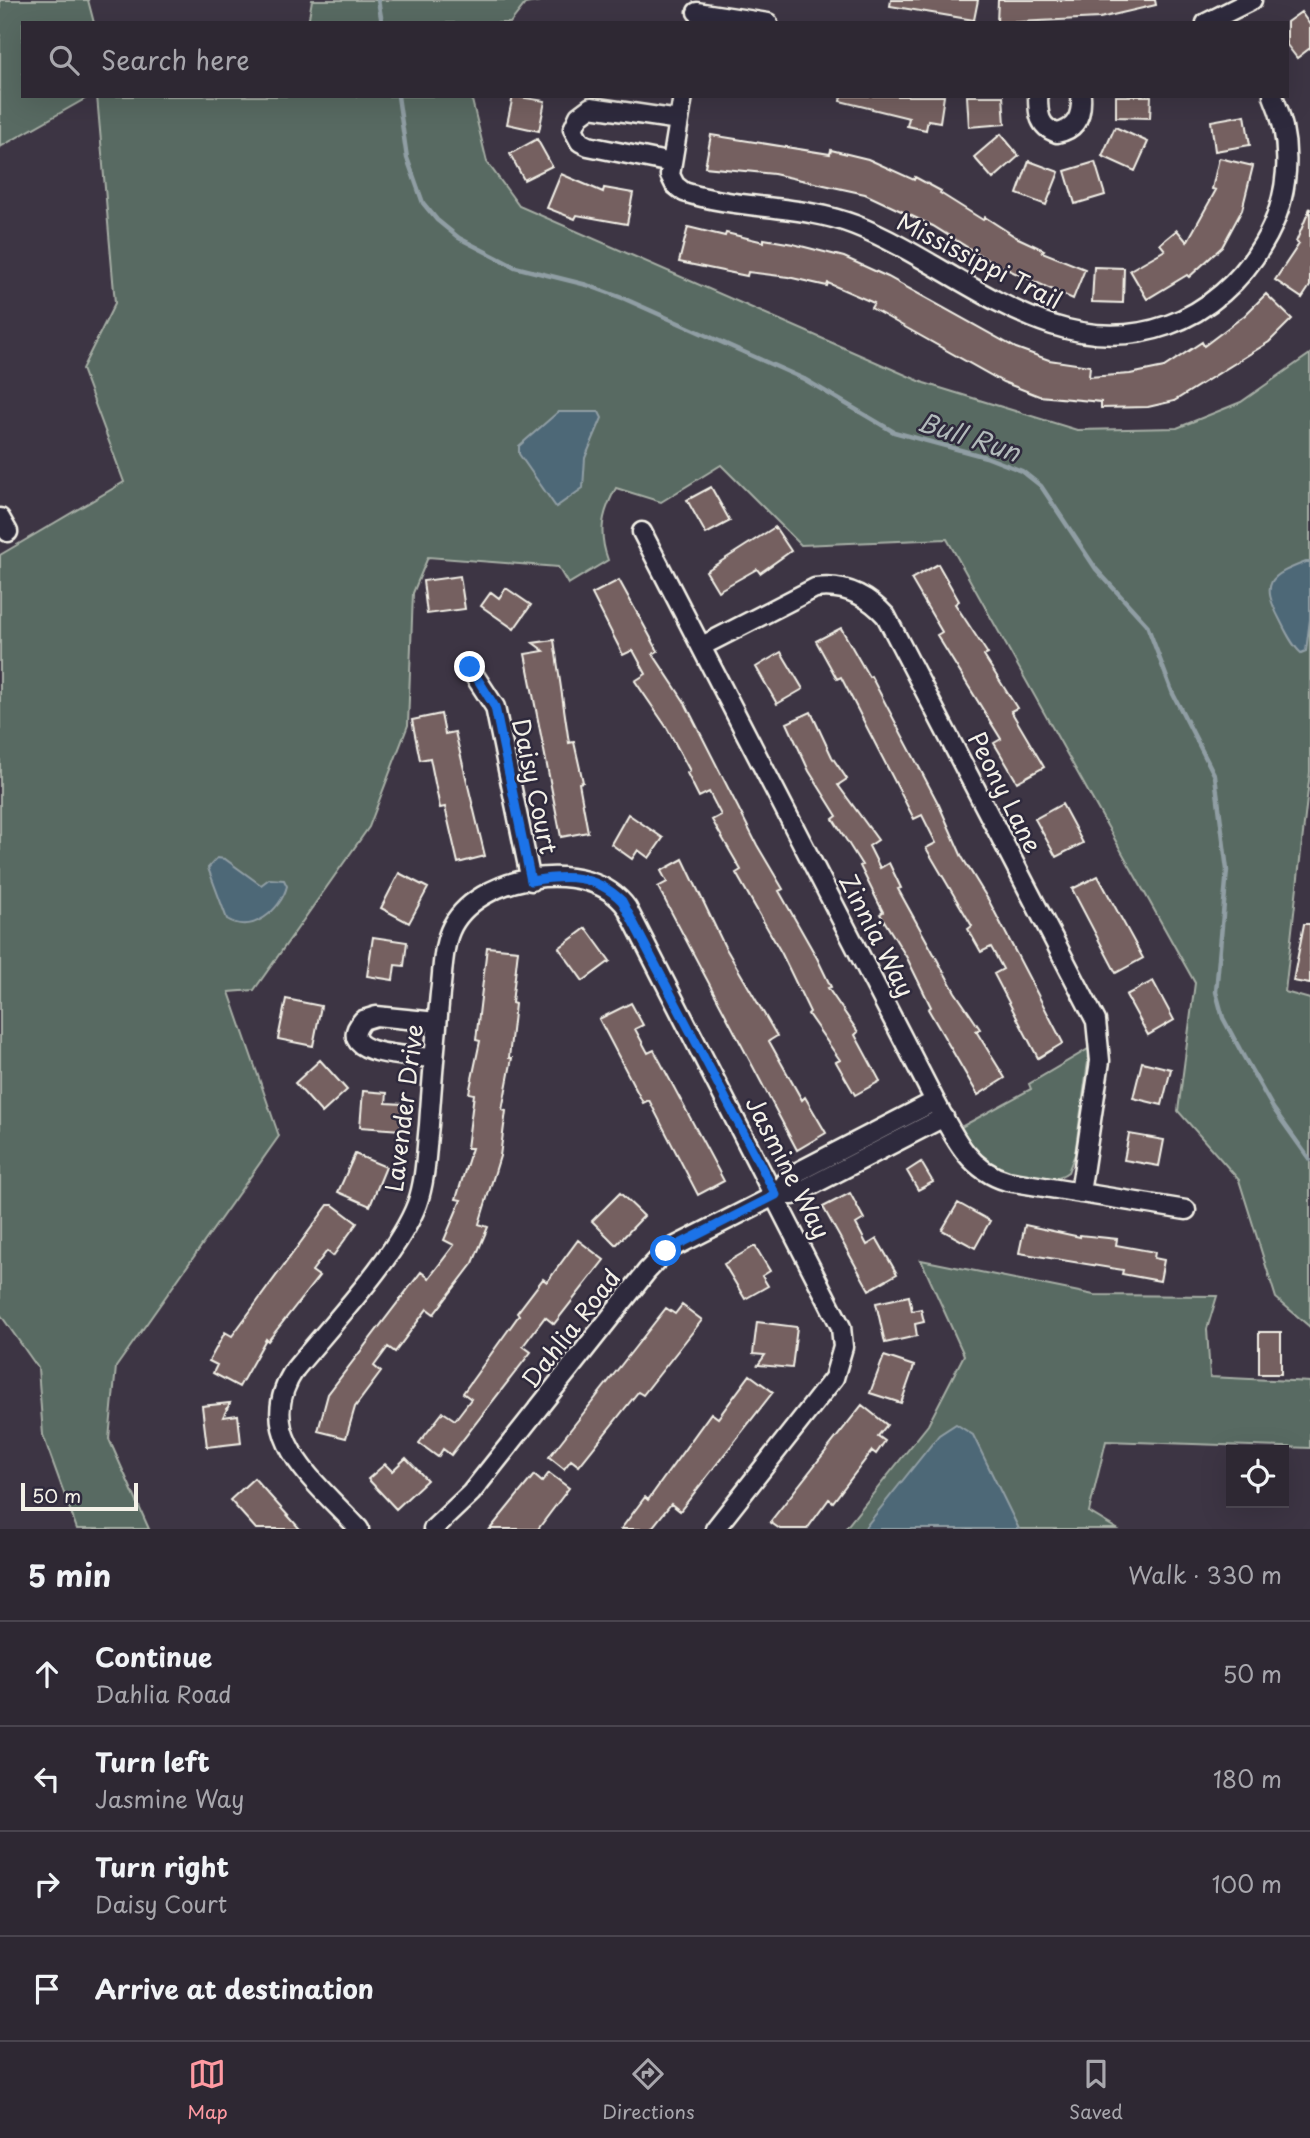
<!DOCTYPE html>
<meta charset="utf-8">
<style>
body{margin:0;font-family:"Playpen Sans",sans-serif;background:#36303b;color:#f1f3f6}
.controls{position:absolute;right:21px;bottom:21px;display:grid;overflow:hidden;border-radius:0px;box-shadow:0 7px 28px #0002}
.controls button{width:63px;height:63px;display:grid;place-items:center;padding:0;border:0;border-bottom:2px solid #49444e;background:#2e2833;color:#f1f3f6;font:35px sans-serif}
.scale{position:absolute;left:21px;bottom:18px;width:117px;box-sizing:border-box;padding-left:7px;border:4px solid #f4f1e8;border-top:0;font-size:19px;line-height:24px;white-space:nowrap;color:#f4f1e8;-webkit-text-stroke:5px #2f2a3d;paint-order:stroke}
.stop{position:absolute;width:21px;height:21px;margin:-16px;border:5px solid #1a73e8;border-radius:50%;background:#fff}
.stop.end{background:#1a73e8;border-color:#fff;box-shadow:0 2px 7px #0008}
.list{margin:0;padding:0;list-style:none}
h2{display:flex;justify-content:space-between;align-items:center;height:91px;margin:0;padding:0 28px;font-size:30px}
h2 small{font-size:23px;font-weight:400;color:#a7a6ac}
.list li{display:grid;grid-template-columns:46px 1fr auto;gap:21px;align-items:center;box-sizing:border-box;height:105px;padding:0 28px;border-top:2px solid #49444e}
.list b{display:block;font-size:26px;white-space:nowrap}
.list p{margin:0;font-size:23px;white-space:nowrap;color:#a7a6ac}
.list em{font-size:23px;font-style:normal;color:#a7a6ac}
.icon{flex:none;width:38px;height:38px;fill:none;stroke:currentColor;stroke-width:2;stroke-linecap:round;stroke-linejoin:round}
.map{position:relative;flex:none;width:1310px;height:1529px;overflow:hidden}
.search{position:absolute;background:#2e2833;box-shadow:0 7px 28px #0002;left:21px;right:21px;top:21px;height:77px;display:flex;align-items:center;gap:18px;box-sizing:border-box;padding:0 24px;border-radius:0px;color:#a7a6ac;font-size:26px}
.sheet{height:511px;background:#2e2833}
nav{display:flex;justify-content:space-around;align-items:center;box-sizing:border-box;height:98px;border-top:2px solid #49444e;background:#2e2833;font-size:19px;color:#a7a6ac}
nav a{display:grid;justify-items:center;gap:4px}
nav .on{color:#ff9aa2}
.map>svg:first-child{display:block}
.green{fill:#586a62;stroke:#a6aea5;stroke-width:2}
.water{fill:#4e6777;stroke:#909ea4;stroke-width:2}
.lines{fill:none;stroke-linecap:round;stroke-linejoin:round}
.stream{stroke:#909ea4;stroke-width:4.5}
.building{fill:#746061;stroke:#f4f1e8;stroke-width:2}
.minor-casing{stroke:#f4f1e8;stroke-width:23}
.minor{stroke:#2f2a3d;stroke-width:18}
.route{stroke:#1a73e8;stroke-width:9}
.labels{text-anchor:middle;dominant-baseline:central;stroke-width:5;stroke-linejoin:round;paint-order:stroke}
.street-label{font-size:24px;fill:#f4f1e8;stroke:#2f2a3d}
.water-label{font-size:26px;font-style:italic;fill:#b2babb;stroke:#2f2a3d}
</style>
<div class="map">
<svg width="1310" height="1529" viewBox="0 0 1310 1529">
<rect width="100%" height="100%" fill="#3d3544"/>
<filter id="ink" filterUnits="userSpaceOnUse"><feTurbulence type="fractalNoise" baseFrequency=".0143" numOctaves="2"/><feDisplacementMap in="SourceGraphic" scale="14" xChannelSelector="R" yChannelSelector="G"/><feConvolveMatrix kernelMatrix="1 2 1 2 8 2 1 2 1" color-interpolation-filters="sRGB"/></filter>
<g filter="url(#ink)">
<path class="green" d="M0 0H88L94 23H23V96H90L0 147Z
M312 0H547L525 4 510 23H308Z
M97 96H471L487 162 519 206 924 383 1077 430 1177 428 1241 402 1310 354V772L1285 992 1310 999V1327L1276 1298 1239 1180 1178 1111 1195 983 947 539 801 545 721 465 661 502 616 488C602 513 598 533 608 560L568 584 558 567 428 557 413 593 408 725 369 827 254 990 229 992 279 1136 116 1367 109 1439 149 1529H77L43 1435 38 1368 0 1314V555L124 482 82 369 115 303Z
M1090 1048 1075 1154 1068 1172C1056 1181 1045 1178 1031 1176 992 1170 980 1162 961 1127L1031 1089 1029 1084Z
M921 1260 1094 1295 1217 1296 1207 1329 1210 1377 1310 1382V1448L1106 1441 1089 1512 1117 1529H845L928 1425 964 1355Z"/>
<path class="water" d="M558 412H599L602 418 585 458 583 488 556 507 519 454V446Z
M1306 562H1310V619L1306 651 1301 653C1292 645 1286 632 1280 620 1260 582 1269 576 1306 562Z
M217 858 225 859 261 885 269 879 284 880 287 886C281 910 252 935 227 919L208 868Z
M956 1424 973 1435 1019 1529H864L939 1435Z"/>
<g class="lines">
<path class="stream" d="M378 0 382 23
M398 96 407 158 423 203 437 220 459 238 515 267 587 285 625 299 804 379 894 432 986 457 1022 471 1041 486 1096 569 1147 625 1173 694 1215 776 1227 870 1216 992 1223 1018 1244 1057 1273 1108 1310 1160"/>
</g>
<path class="building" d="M891 0H978L974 20 890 6Z
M998 0H1155L1156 5 1100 18 997 23Z
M1301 12 1310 25V48L1297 58 1287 45V22Z
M513 96 545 101 539 131 507 124Z
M841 96H944L940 122 928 120 926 130 907 126 909 118 840 101Z
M967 96H1003L1005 124 969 127Z
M1116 96H1151L1150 118 1116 117Z
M1245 115 1250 145 1215 151 1211 121Z
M1115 127 1148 142 1135 171 1102 156Z
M1001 134 1019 156 993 179 974 157Z
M711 135 830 154 831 150 868 159 914 180 915 177 941 191 940 193 983 220 985 217 1016 237 1044 250 1042 252 1085 269 1073 299 991 262 933 226 865 194 774 174 705 167Z
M537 139 552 166 524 180 510 154Z
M1219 158 1253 166 1242 210 1222 247 1189 277 1187 275 1147 299 1130 270 1165 250 1160 244 1177 230 1187 242 1216 190 1212 189Z
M1029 161 1059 172 1046 205 1017 194Z
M1095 162 1105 195 1075 204 1065 171Z
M561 174 603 192 604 188 633 193 627 224 577 215 575 219 547 208Z
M1310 208V286L1302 298 1275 280 1299 244 1296 242Z
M688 227 725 236 726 233 764 242V239L793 244 844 257 888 277 1016 348 1049 360 1090 366 1089 377 1130 374 1164 367 1202 342 1204 346 1245 315 1266 294 1292 319 1269 342 1174 401 1148 407 1101 408V402L1039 396 1003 382 871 308 874 303 828 283 827 286 788 277 748 272 747 276 679 262Z
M1094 267 1124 268 1123 303 1092 302Z
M711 487 730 521 706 534 687 500Z
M775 527 791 551 760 573 757 569 718 591 706 571Z
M938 564 959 601 955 604 988 654 984 656 1017 708 1011 711 1044 767 1017 782 994 743 1001 739 937 635 942 632 911 579Z
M460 576 465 609 427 614 423 581Z
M619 580 658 651 653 654 684 701 757 845 783 889 779 891 817 958 831 987 828 988 858 1032 855 1035 880 1081 855 1095 836 1062 840 1060 808 1014 810 1012 782 954 736 873 741 870 712 820 721 815 709 792 699 797 687 773 690 771 667 728 635 681 646 674 633 650 623 655 592 594Z
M506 588 531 605 514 629 481 606 491 592 499 598Z
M841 628 869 677 871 676 939 805 962 857 989 901 1063 1043 1038 1058 994 974 1003 969 991 947 981 952 968 929 972 926 926 848 936 843 922 815 914 819 841 677 837 679 816 641Z
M554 640 569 743 574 742 583 782 579 783 588 832 561 837 525 654 544 651 533 643Z
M781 652 803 689 777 704 756 667Z
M811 712 832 757 847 779 838 785 878 840 869 846 880 868 889 863 901 888 898 889 955 992 980 1029 976 1031 1005 1078 978 1095 928 1009 931 1007 907 958 880 914 883 912 860 866 862 865 833 819 837 816 809 771 787 723Z
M441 714 445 734 455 732 485 856 458 863 445 807 440 808 430 758 420 760 412 720Z
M1062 804 1083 843 1056 857 1035 819Z
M628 814 663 838 649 858 638 850 632 859 611 844Z
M683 859 724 945 777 1036 769 1041 802 1100 805 1097 826 1133 797 1150 658 887 667 882 661 871Z
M399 873 428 888 409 923 381 908Z
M1098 876 1143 958 1116 973 1072 889Z
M1304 924H1310V984L1293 981Z
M586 928 610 961 583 981 559 948Z
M373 937 407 942 404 966 395 965 393 980 367 976Z
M487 947 518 950 512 1003 515 1004 509 1058H512L502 1110 506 1111 500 1156 479 1224 488 1227 473 1263 434 1314 427 1309 395 1352 388 1347 374 1366 381 1372 355 1407 346 1438 318 1431 328 1394 421 1272 429 1278 454 1245 444 1240 461 1200 456 1199 472 1148H467L474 1094 469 1093 480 1041 476 1040Z
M1153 981 1174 1020 1148 1035 1126 995Z
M286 999 321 1006 313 1046 278 1039Z
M631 1003 643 1025 635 1029 648 1053 654 1050 724 1181 698 1195 649 1100 643 1103 599 1019Z
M320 1060 347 1090 322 1113 295 1083Z
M1142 1062 1171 1069 1162 1105 1133 1098Z
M363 1091 387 1093 386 1103 403 1104 401 1130 360 1127Z
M1129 1134 1164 1140 1159 1166 1124 1160Z
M355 1154 386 1167 370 1206 338 1192Z
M921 1162 933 1182 918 1190 907 1171Z
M620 1193 644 1216 616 1245 592 1221Z
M850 1193 864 1219 856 1224 867 1245 877 1239 897 1274 869 1290 823 1207Z
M958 1203 990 1221 975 1248 942 1230Z
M328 1205H333L357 1223 333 1256 327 1251 312 1271 319 1276 268 1341 266 1339 239 1387 213 1373 217 1365 209 1361 225 1332 232 1336Z
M1025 1225 1080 1237V1235L1117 1239 1116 1245 1155 1252 1154 1258 1164 1260 1160 1281 1122 1274 1123 1270 1019 1253Z
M578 1240 604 1260 554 1324 545 1317 523 1346 531 1352 451 1455 443 1449 438 1457 419 1443 443 1412 455 1420 471 1399 463 1393 519 1315 517 1313 543 1279 547 1282Z
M755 1246 770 1271 762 1276 768 1286 745 1299 724 1264Z
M909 1296 912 1311 921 1309 924 1322 915 1324 917 1336 885 1343 876 1303Z
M682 1305 702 1320 643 1395 638 1392 579 1466 571 1460 564 1469 549 1457 666 1308 675 1314Z
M757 1322 797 1327 792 1368 758 1365 765 1355 753 1354Z
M1259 1332H1281V1374H1259Z
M884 1356 914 1366 901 1403 870 1393Z
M750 1375 773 1392 680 1511 671 1504 651 1529H621L645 1497 648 1500 711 1413 718 1418Z
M230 1403 223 1417 238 1415 241 1443 207 1447 202 1406Z
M862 1405 887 1425 878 1436 885 1441 876 1454 872 1451 833 1502 829 1499 807 1529H780L770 1522Z
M406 1458 427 1480 396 1509 368 1479 385 1464 392 1471Z
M549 1473 569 1488 538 1529H490L534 1475 542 1482Z
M254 1478 300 1529H256L230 1500Z"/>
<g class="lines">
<g class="minor-casing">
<path id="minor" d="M697 12 768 23
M1206 23 1252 0
M683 96 670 175 675 185 684 192C739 210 801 204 855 225 957 265 1051 367 1168 325 1208 311 1242 280 1263 244 1290 199 1294 144 1273 96
M1038 96C1038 114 1039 127 1057 133 1077 129 1082 115 1081 96
M672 163 588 146 580 142 573 129 579 116 591 107 679 120
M0 518 8 532
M642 532 935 1101C953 1135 968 1170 1007 1181L1186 1210
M702 646 815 588C843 584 867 595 886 616L1096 1021 1100 1061 1080 1193
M469 667 495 707 531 881
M434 1058C418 1056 330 1057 363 1020L376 1016 437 1022
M776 1195 790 1176 935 1101
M359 1529C318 1483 250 1436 295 1369 331 1325 398 1255 417 1204 426 1179 426 1151 429 1125 432 1081 436 1037 440 993 443 973 442 950 450 931 474 874 590 855 627 908L841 1327 843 1347 834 1378 715 1529
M433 1529 471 1493 647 1271 666 1251 776 1195H793L944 1117"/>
</g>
<use href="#minor" class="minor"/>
</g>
</g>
<g class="lines" filter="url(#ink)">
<path class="route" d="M470 667 495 707 531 881C566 875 595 874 622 901L776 1195 666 1251"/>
</g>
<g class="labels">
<g class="street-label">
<text transform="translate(980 260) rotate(27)">Mississippi Trail</text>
<text transform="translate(536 786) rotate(78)">Daisy Court</text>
<text transform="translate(1006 792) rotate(63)">Peony Lane</text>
<text transform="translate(878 935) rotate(63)">Zinnia Way</text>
<text transform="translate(403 1108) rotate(-83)">Lavender Drive</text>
<text transform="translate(789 1167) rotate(63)">Jasmine Way</text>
<text transform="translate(570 1328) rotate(-52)">Dahlia Road</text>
</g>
<g class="water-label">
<text transform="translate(969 436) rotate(18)">Bull Run</text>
</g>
</g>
</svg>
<div class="controls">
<button><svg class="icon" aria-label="locate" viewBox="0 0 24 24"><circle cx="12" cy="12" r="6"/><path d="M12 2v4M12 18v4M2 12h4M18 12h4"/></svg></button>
</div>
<div class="scale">50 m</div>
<div class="stop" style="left:666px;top:1251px"></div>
<div class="stop end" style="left:470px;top:667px"></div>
<div class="search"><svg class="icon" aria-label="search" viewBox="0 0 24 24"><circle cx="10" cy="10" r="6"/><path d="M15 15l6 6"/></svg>Search here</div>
</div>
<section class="sheet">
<h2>5 min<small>Walk · 330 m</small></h2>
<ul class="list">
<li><svg class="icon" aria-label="ahead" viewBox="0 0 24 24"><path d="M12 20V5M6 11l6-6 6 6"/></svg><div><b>Continue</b><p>Dahlia Road</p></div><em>50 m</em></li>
<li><svg class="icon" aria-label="left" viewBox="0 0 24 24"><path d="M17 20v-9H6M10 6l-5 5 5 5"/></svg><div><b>Turn left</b><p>Jasmine Way</p></div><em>180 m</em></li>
<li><svg class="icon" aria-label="right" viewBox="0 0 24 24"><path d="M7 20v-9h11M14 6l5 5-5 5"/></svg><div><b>Turn right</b><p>Daisy Court</p></div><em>100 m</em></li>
<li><svg class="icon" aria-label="arrive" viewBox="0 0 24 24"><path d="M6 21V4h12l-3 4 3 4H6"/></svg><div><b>Arrive at destination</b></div></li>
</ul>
</section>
<nav>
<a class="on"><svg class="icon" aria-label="map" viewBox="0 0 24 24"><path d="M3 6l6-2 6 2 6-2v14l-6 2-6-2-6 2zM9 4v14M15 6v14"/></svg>Map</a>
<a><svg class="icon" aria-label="directions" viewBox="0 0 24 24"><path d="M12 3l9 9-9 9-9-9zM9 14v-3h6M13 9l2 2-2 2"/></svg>Directions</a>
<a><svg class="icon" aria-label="saved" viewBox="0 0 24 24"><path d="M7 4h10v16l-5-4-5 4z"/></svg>Saved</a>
</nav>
